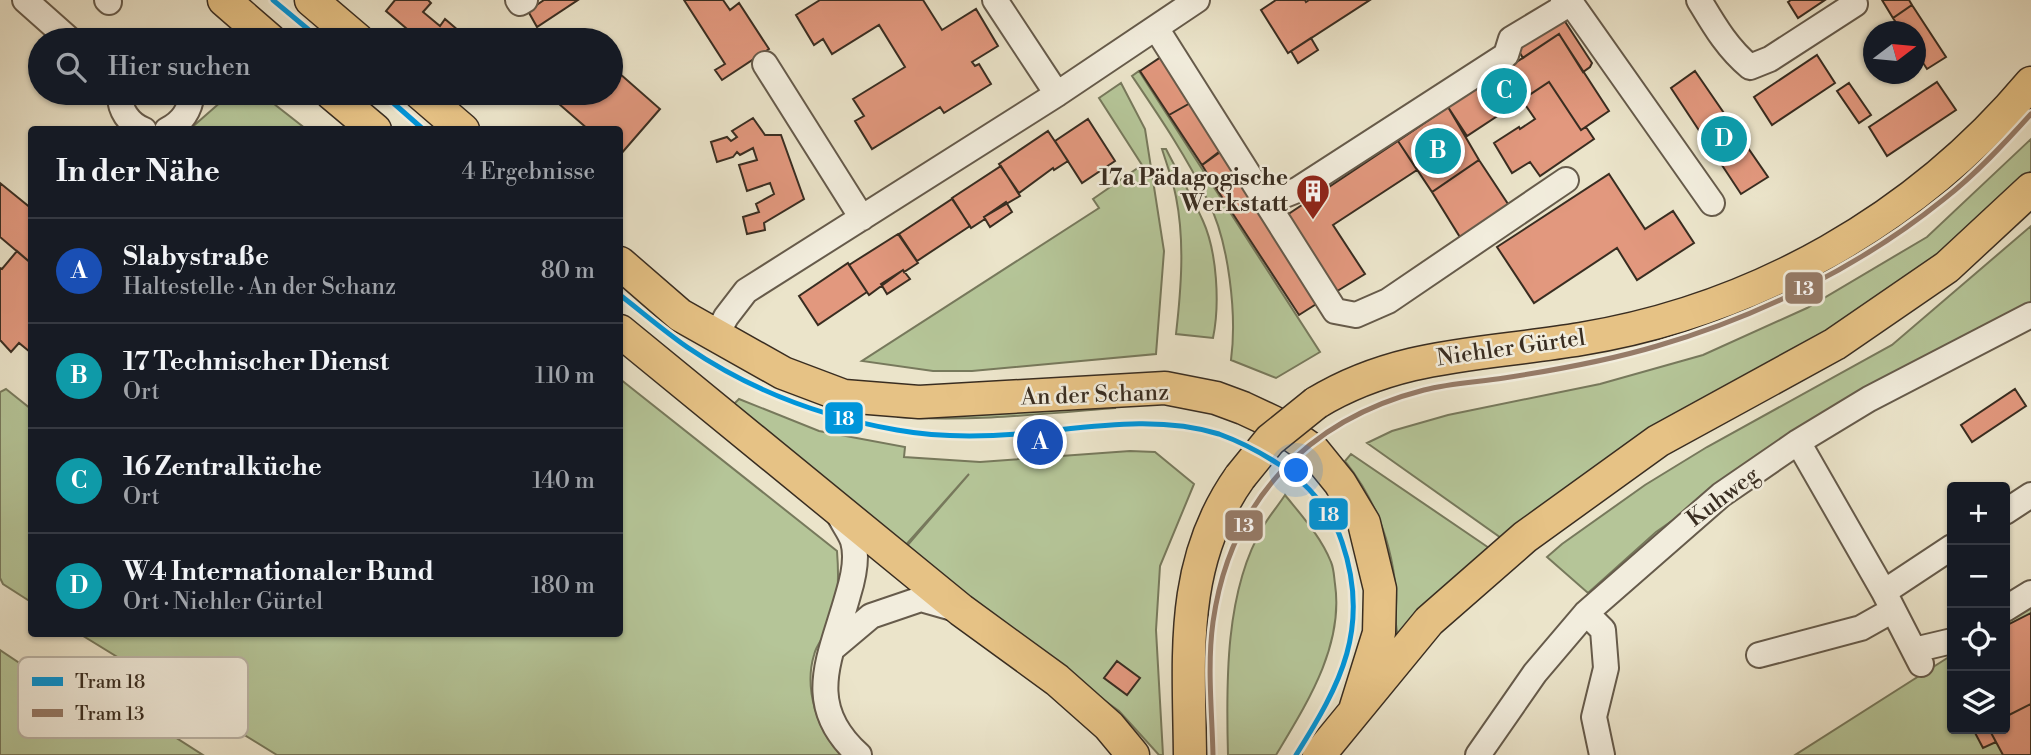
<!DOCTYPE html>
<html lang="de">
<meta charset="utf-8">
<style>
body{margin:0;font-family:"Libre Bodoni",serif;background:#20242c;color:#f1f3f6}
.controls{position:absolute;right:21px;bottom:21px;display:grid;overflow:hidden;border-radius:7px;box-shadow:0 2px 5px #0004}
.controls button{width:63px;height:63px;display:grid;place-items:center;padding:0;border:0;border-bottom:2px solid #363941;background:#171b24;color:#f1f3f6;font:35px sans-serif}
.compass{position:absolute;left:1863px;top:21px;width:63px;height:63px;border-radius:50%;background:#171b24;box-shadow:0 2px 5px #0004;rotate:74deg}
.you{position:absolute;left:1297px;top:471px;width:24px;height:24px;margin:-18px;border:5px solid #fff;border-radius:50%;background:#1a73e8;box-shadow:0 0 0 10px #1a73e833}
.badge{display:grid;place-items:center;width:46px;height:46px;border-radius:50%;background:#1a73e8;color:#fff;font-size:23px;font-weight:700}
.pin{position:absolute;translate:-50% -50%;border:4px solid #fff;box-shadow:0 2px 7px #0006}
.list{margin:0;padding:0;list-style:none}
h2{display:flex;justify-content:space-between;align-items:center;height:91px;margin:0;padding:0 28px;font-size:30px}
h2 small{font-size:23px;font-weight:400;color:#9ea1a6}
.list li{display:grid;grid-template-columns:46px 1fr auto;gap:21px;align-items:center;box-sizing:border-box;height:105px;padding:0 28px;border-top:2px solid #363941}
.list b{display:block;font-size:26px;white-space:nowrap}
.list p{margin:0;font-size:23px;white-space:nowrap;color:#9ea1a6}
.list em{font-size:23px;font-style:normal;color:#9ea1a6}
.icon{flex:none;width:38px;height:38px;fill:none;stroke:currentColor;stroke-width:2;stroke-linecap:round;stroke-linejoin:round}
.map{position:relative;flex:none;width:2031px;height:755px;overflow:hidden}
.search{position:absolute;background:#171b24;box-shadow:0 2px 5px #0004;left:28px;top:28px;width:595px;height:77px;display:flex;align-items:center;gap:18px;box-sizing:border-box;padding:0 24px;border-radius:38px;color:#9ea1a6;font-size:26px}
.panel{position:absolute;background:#171b24;box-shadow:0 2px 5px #0004;left:28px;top:126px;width:595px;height:511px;border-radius:7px}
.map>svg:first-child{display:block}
.green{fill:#b5c598;stroke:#77795c;stroke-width:2}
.building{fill:#e2987e;stroke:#392d21;stroke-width:2}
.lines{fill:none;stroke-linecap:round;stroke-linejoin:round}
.minor-casing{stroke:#665b4b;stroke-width:28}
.major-casing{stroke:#392d21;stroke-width:35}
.minor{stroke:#f2eddd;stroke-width:24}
.major{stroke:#e6c285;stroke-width:32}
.major-bridge-casing{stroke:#392d21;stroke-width:35;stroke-linecap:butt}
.major-bridge{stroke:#e6c285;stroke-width:32}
.tram-1-casing{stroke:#f2eddd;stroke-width:10}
.tram-2-casing{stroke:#f2eddd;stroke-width:10}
.tram-1{stroke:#0095da;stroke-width:5}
.tram-2{stroke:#967b68;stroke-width:5}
.labels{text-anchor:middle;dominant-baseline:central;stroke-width:5;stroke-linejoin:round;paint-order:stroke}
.poi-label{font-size:23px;font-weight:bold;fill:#392d21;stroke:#f2eddd;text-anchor:end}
.street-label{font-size:23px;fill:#392d21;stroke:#f2eddd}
.key{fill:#f2eddd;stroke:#bab3a5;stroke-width:2}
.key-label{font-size:19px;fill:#392d21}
.line-badge{stroke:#f2eddd;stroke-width:2.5}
.badge-label{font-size:19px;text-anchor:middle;font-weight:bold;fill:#fff}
</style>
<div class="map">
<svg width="2031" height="755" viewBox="0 0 2031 755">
<rect width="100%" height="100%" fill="#ebe4ca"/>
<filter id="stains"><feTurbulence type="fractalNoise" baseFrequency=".00286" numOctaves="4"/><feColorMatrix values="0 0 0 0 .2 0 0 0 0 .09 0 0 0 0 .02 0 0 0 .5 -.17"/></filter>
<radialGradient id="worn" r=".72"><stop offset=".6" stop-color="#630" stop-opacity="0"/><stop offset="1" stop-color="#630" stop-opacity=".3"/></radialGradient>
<path class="green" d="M1139 71 1320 352 1276 378 1231 360C1237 315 1229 242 1208 201 1187 157 1159 116 1132 76Z
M1121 83 1145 129 1164 251 1156 354 972 371H933L862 361 1099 208 1093 199 1142 165 1099 98Z
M231 93H260L306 129H190Z
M2031 139V171L1944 256 1504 540 1367 443 1392 431 1448 415 1600 384 1703 355 1807 308 1927 237Z
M1162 149H1166C1178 173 1192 196 1203 221 1217 252 1220 304 1213 338L1176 334C1181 290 1185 242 1176 197 1173 181 1167 165 1162 149Z
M2031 226V303L1817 420 1656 532 1588 593 1547 557 1562 544 1645 485 1707 447 1892 345Z
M620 379 837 551C839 577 839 602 829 626 825 636 816 645 814 655 804 688 817 732 842 755H277L80 634H620Z
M6 389 31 409V602L3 584 0 578V392Z
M1114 397 1115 408C1042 414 971 422 898 417L899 408Z
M739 399 819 431 905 447 904 457 980 462 1130 451 1155 452 1194 484 1160 566 1156 630 1163 755H1159L1119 711 1027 645 906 547 969 474 904 547 731 407Z
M1351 454 1495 552 1400 641C1393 626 1397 608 1396 592 1392 543 1376 500 1345 461Z
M1285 495C1302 516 1321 537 1331 562 1334 569 1334 577 1335 584 1344 646 1307 703 1276 755H1228C1226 683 1225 590 1263 527 1269 516 1278 506 1285 495Z
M2031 604V755H1795L1952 655V729H2005V621Z
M0 650 48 682 67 668 203 755H0Z"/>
<path class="building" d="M395 0H428L431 3 423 12 440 26 445 19 466 37 463 40H420L386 11Z
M544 0H578L537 27 528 11Z
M684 0H723L730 10 739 3 769 49 722 80 715 70 725 64Z
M820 0H923L942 30 976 9 998 46 972 62 975 66 979 64 991 84 944 113 940 107 872 149 855 121 864 116 853 99 905 67 879 25 832 54 823 39 814 45 796 15Z
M1276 0H1305L1306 2 1309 0H1370L1288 53 1261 10Z
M1791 0H1825L1798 18 1788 2Z
M1882 0H1909L1912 5 1893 18Z
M1912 5 1946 57 1927 69 1916 52V32H1902L1893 18Z
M1564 20 1592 63 1590 67 1583 72 1559 34 1523 58 1517 48Z
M1559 34 1609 111 1581 130 1549 82 1467 136 1448 107Z
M1311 38 1318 50 1298 63 1291 51Z
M1817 55 1835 83 1772 125 1754 97Z
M1161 57 1192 102 1169 115 1140 71Z
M611 66 660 109 620 155V130H589L551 97 555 93H611Z
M1695 71 1768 177 1741 194 1671 88Z
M1549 82 1581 130 1586 127 1594 139 1540 176 1530 162 1512 173 1494 143 1519 127 1520 129 1535 119 1522 100Z
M1937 82 1956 110 1887 156 1869 127Z
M1849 83 1871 115 1859 123 1837 91Z
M1192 102 1223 150 1202 165 1169 115Z
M1448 107 1479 160 1432 192 1398 141Z
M753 118 765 135H781L804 199 764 223 765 230 747 234 743 217 759 212 756 204 774 194 770 183 747 191 739 165 757 160 753 148 740 155 737 152 733 157 717 162 711 142 727 137 731 141 737 137 732 131Z
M1088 119 1115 161 1082 183 1055 141Z
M1048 131 1068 161 1054 170 1053 168 1019 193 999 164Z
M1398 141 1417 170 1333 225 1365 274 1334 293 1284 217Z
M1224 148 1241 175 1216 188 1202 165Z
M1479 160 1512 210 1463 242 1432 192Z
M1001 166 1020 196 984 217 985 219 971 228 952 198Z
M1609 174 1645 229 1673 211 1694 243 1637 280 1617 248 1534 303 1497 247Z
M1240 176 1321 301 1299 315 1216 188Z
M0 183 32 209V264L0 237Z
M952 199 970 226 917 261 899 234Z
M1006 202 1012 212 990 227 984 217Z
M898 234 918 263 904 272 903 270 869 295 849 265Z
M17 251 32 264 30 352 19 343 11 352 0 340V268L2 269Z
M848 263 867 292 818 325 799 296Z
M903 270 910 279 887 294 881 284Z
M2015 389 2026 406 1972 442 1961 425Z
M2031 613V704L2005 717V626Z
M1117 661 1140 678 1127 695 1104 678Z
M2031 704V755H2003L1989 729H2005V717Z
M1973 729H1989L1996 742 1983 748Z"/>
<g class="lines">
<g class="minor-casing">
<path id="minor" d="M25 0 70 40
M107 0 109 2
M518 0 520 3 525 0
M995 0 1057 94
M1563 0 1571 3 1712 203
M1699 0C1714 25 1727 48 1750 67L1770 59 1855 4
M1156 28 1335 311 1356 315 1388 301 1566 180
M765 64 862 218
M120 93C119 110 129 124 144 130
M167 130C183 122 190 110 192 93
M1267 202 1297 190 1506 55 1511 39 1571 3
M716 336 726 317 746 291 1057 94 1197 0
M1798 442 1884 592 1921 664
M2005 512 2031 495
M838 513C842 522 850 532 853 541 858 558 853 579 848 595 831 657 802 704 859 755
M1884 592 1952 547
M2005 609 2031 593
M1586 613 1603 630 1606 668 1594 717 1602 755
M833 648 871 616 921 599 956 609
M1914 650 1952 641
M1759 655 1861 628 1893 610
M1478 755 1535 673 1586 613 1721 495 1798 442 1869 399 2031 315"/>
</g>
<g class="major-casing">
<path id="major" d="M224 0 270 40
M311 0 358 40
M331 93 375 130
M420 93 463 130
M620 263 680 315 783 373 844 396 919 402 1165 388 1216 398 1243 408 1273 422 1314 451 1340 483 1364 523 1380 589 1379 633 1355 710
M620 331 961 610 1057 680 1109 726 1133 755
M1316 403C1400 352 1486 355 1581 339 1756 310 1917 219 2031 83
M1190 755C1189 655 1179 563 1240 477
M1319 755 1429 621 1525 537 1658 441 1835 344 1947 267 2031 189"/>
</g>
<use href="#minor" class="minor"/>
<use href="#major" class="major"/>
<g class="major-bridge-casing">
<path id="major-bridge" d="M1240 477 1270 440 1316 403"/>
</g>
<use href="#major-bridge" class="major-bridge"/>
<g class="tram-1-casing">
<path id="tram-1" d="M273 0 321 40
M382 93 424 130
M620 295C642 312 664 331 687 347 750 390 822 417 897 430 941 438 985 437 1029 433 1091 427 1158 415 1219 434 1241 442 1260 452 1280 465 1307 483 1332 511 1342 542 1371 627 1341 684 1296 755"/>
</g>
<g class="tram-2-casing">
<path id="tram-2" d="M1213 755C1212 711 1207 666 1213 622 1230 501 1307 420 1424 390 1450 383 1478 382 1504 378 1556 370 1607 361 1657 346 1760 316 1861 266 1944 199 1976 174 2004 144 2031 114"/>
</g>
<use href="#tram-1" class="tram-1"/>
<use href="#tram-2" class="tram-2"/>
</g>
<defs>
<g id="building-pin" transform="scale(1.75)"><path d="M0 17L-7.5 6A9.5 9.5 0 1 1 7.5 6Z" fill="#8f2418" stroke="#f2eddd"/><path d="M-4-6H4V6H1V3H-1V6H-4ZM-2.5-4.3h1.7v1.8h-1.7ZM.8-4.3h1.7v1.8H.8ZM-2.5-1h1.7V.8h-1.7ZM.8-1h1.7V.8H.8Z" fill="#fff"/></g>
</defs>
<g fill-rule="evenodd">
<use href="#building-pin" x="1313" y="191"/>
</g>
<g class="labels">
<g class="poi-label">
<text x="1288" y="178">17a Pädagogische<tspan x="1288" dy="26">Werkstatt</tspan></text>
</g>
<g class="street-label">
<text transform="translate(1511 348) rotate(-8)">Niehler Gürtel</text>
<text transform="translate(1095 395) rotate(-2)">An der Schanz</text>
<text transform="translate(1723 497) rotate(-37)">Kuhweg</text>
</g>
</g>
<rect x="18" y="657" width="230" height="81" rx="10" class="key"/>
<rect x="32" y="677" width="31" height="9" fill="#0095da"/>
<rect x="32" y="709" width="31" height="8" fill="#967b68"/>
<g class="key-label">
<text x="75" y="688">Tram 18</text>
<text x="75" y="720">Tram 13</text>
</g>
<g class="line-badge">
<rect x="1784" y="271" width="40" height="34" rx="7" fill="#967b68"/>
<rect x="824" y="401" width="40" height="34" rx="7" fill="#0095da"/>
<rect x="1308" y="497" width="41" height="34" rx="7" fill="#0095da"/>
<rect x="1224" y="509" width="40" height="33" rx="7" fill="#967b68"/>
</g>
<g class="badge-label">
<text x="1804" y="295">13</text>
<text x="844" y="425">18</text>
<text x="1329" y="521">18</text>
<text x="1244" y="532">13</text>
</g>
<rect width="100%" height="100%" filter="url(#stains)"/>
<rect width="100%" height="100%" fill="url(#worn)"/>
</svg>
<div class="controls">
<button>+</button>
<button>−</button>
<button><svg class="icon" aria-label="locate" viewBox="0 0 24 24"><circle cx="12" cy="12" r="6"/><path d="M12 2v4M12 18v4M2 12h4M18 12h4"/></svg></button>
<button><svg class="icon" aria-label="layers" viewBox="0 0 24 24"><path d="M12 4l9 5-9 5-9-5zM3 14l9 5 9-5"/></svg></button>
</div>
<svg class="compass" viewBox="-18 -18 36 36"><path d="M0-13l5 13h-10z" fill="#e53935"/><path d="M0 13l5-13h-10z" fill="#9ea1a6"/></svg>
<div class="you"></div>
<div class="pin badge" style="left:1040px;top:442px;background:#1a4fb4">A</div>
<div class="pin badge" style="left:1438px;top:151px;background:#0f9aa8">B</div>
<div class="pin badge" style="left:1504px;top:91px;background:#0f9aa8">C</div>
<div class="pin badge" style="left:1724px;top:139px;background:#0f9aa8">D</div>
<div class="search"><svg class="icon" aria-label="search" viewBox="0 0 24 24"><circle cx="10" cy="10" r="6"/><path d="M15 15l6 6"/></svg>Hier suchen</div>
<section class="panel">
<h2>In der Nähe<small>4 Ergebnisse</small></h2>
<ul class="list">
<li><span class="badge" style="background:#1a4fb4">A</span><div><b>Slabystraße</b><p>Haltestelle · An der Schanz</p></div><em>80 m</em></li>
<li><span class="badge" style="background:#0f9aa8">B</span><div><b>17 Technischer Dienst</b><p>Ort</p></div><em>110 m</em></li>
<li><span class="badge" style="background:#0f9aa8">C</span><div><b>16 Zentralküche</b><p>Ort</p></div><em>140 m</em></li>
<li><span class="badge" style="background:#0f9aa8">D</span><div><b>W4 Internationaler Bund</b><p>Ort · Niehler Gürtel</p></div><em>180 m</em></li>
</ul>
</section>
</div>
